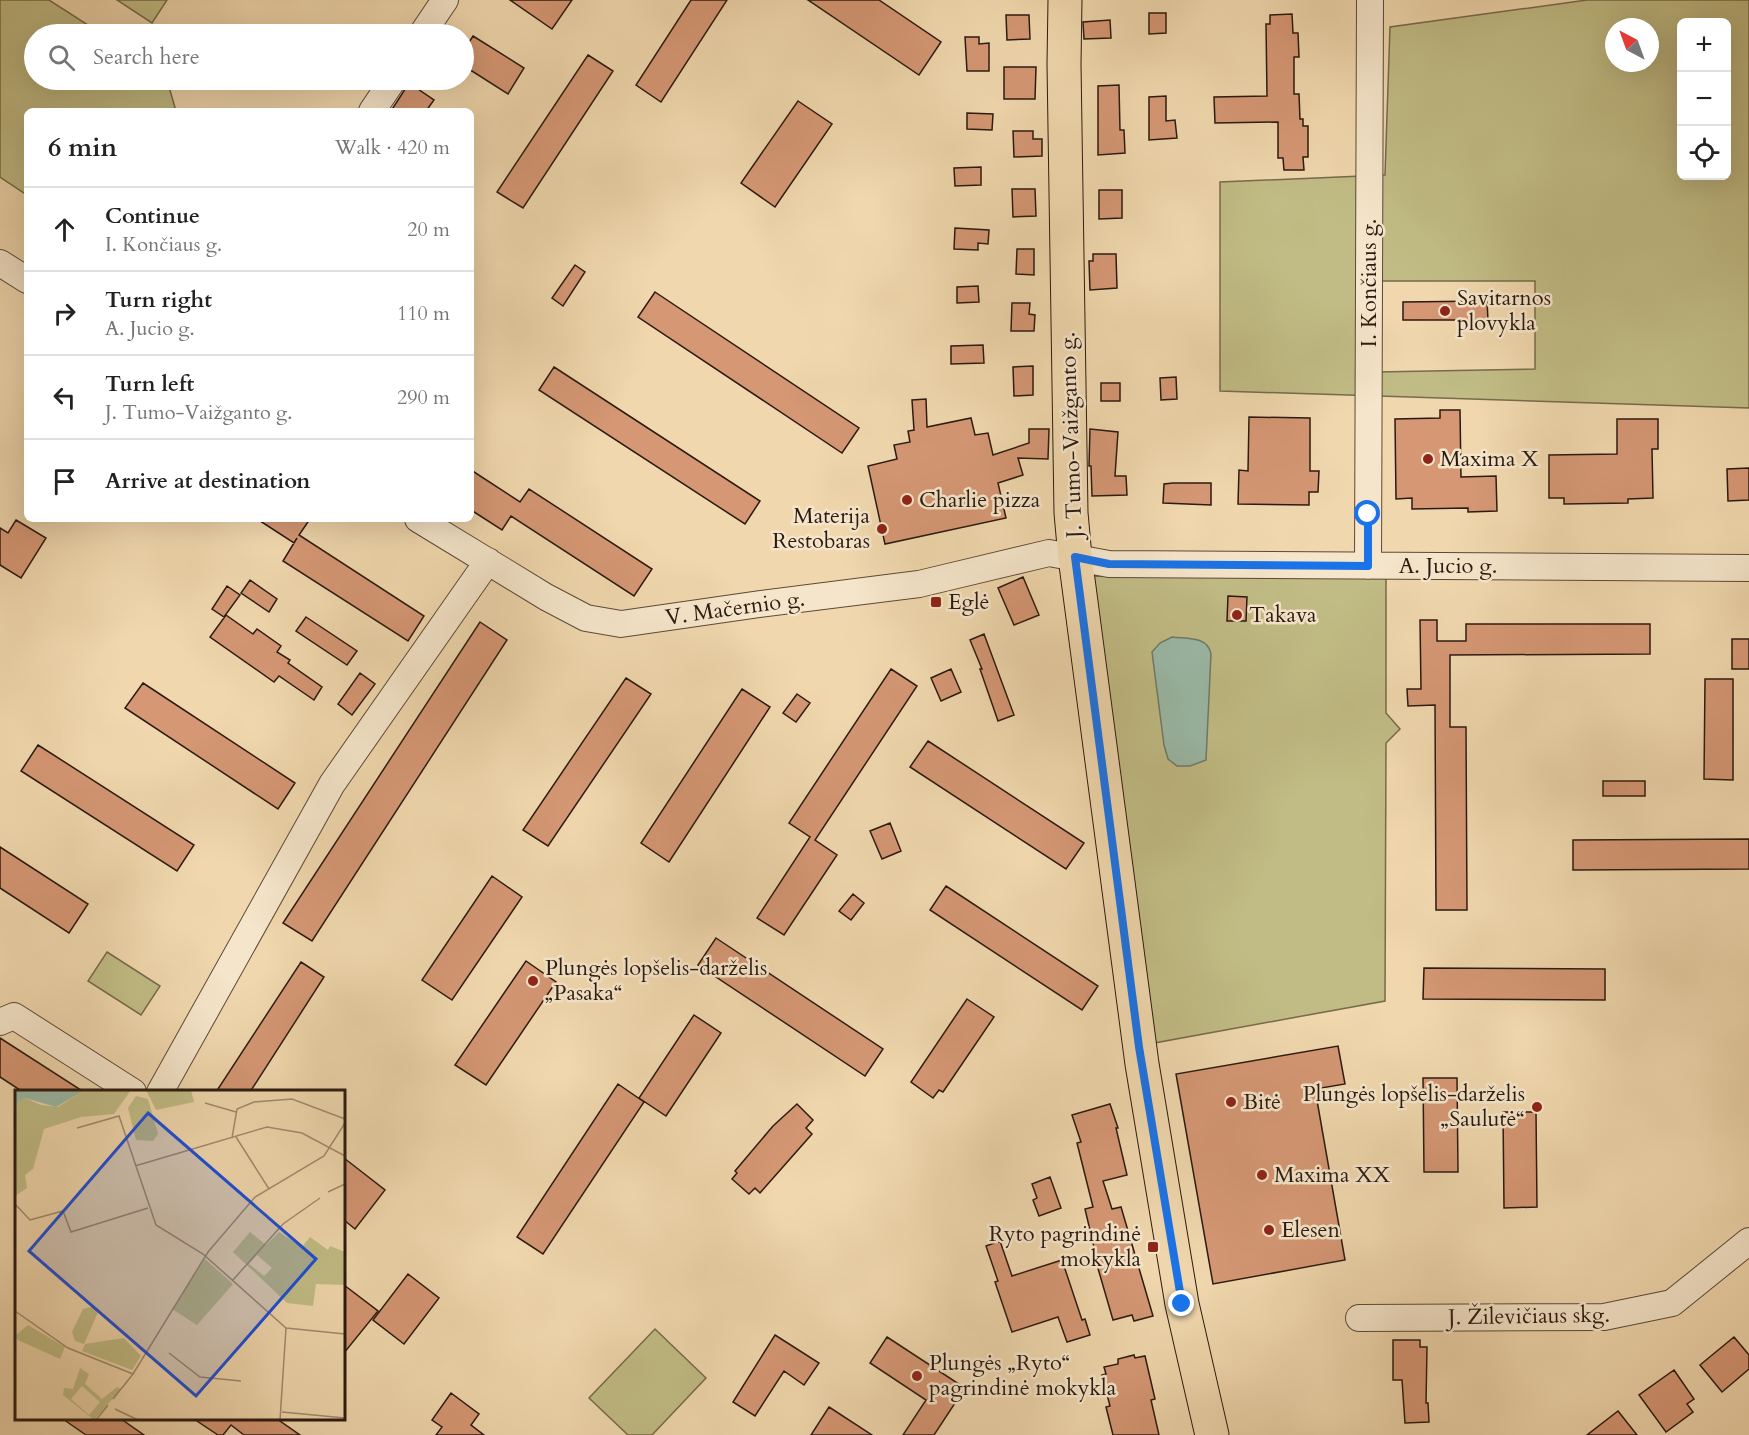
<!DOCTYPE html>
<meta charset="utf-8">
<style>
body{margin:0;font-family:Cardo,serif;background:#f6f6f6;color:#222}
.controls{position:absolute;right:18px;top:18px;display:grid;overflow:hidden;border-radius:9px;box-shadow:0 6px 24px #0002}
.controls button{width:54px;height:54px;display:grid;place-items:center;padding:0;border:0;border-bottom:2px solid #e0e0e0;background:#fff;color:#222;font:30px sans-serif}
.compass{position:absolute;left:1605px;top:18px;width:54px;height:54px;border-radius:50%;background:#fff;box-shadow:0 6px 24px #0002;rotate:319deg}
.stop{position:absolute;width:18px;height:18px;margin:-14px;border:4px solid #1a73e8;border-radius:50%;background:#fff}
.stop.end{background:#1a73e8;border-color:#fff;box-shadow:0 2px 6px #0008}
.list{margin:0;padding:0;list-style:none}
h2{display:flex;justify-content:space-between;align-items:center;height:78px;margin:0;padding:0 24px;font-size:26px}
h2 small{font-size:20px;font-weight:400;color:#767676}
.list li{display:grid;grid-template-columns:39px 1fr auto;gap:18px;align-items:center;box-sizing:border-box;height:84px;padding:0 24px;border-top:2px solid #e0e0e0}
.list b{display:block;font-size:22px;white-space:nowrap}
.list p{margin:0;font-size:20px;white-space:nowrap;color:#767676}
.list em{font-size:20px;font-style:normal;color:#767676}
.icon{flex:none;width:33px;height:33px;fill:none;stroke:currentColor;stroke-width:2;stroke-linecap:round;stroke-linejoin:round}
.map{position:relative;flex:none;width:1749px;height:1435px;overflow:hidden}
.search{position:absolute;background:#fff;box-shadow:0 6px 24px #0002;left:24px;top:24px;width:450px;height:66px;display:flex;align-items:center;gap:15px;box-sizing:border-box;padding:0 21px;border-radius:33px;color:#767676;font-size:22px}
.panel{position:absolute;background:#fff;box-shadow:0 6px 24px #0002;left:24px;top:108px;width:450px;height:414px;border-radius:9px}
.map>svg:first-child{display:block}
.green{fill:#c1bc85;stroke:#766b4b;stroke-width:1.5;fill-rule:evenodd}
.water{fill:#9abaa8;stroke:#6e7a6c;stroke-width:1.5}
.building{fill:#d59774;stroke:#2b1a11;stroke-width:1.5}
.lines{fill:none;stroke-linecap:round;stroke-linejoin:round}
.minor-casing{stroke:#5c4938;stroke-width:28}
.major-casing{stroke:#2b1a11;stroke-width:35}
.minor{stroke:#f5e5ca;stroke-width:26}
.major{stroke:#f0d7ad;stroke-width:33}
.route{stroke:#1a73e8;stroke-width:8}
.poi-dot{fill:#8f2418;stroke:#f5e5ca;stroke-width:2}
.labels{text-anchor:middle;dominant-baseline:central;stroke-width:5;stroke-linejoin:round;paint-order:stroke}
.street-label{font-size:22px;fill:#2b1a11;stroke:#f5e5ca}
.poi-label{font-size:22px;fill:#2b1a11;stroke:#f5e5ca;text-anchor:start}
.inset-road{fill:none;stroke:#a18b6f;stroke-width:1.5}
.view{fill:#1d4ed8;fill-opacity:0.15;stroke:#1d4ed8;stroke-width:3}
.inset-edge{fill:none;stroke:#2b1a11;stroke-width:3}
</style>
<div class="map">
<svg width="1749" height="1435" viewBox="0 0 1749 1435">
<rect width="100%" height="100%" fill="#f0d7ad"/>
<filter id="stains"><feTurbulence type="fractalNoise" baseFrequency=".00333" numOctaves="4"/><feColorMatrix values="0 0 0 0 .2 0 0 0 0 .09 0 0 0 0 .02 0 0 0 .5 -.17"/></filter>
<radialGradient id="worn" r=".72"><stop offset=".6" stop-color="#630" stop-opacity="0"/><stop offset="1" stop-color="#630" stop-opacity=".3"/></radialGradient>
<path class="green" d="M0 0H49L102 34H34V80H167L176 111H27V195L0 177Z
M117 0H167L152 23Z
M1587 0H1749V408L1220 391V182L1385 175 1390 27ZM1682 22H1726V176H1682ZM1614 27H1650V63H1614ZM1375 281H1535V369L1376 372Z
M1091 576 1386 577V713L1400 729 1386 743 1385 1001 1154 1043Z
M107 952 160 986 141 1015 88 981Z
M655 1329 706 1378 652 1435H628L589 1398Z"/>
<path class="water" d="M1172 637C1187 639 1208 636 1211 654L1206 760 1190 766H1177L1168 759 1164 745 1152 652 1160 643Z"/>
<path class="building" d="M510 0H572L552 29Z
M691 0H727L661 102 636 85Z
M808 0H879L941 42 919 75Z
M1149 13H1166V33L1149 34Z
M1292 14 1293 33H1298L1299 57H1294V94H1299L1300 119H1303V126H1308V157H1303L1304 170H1284L1283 158H1278V122L1215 123 1214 97 1267 96 1266 24H1270V15Z
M1006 15H1029L1030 39 1007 40Z
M1110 20 1111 38 1084 39 1083 22Z
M473 36 524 68 508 94 464 66V50Z
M965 37H979V44L989 43V71H967Z
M588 55 613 71 523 208 497 192Z
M1004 67H1036L1035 99H1004Z
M409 83 434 100 426 111H391Z
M1119 85 1120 130H1124L1125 153 1098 155V86Z
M1166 96V121L1175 120 1177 138 1149 140V97Z
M798 101 832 124 775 207 741 183Z
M967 113 993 114 992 130 967 129Z
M1013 131H1033V139H1042V156L1014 157Z
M981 167V185L955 186 954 168Z
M1012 189H1035L1036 216 1013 217Z
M1099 190H1122V218L1099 219Z
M955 228 989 230 988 244 978 243V250L954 249Z
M1017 249H1034V275L1016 274Z
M1093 254H1116L1117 288 1090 290 1089 261H1093Z
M575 265 585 272 563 306 552 298Z
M978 286 979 302 957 303V287Z
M655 292 859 428 842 453 638 317Z
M1487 301 1488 320H1403V302Z
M1012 303H1030L1029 314 1035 315 1034 331H1011Z
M983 345 984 363 951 364V346Z
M1033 366V395L1014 396 1013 367Z
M554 367 760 501 745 524 539 390Z
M1176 377 1177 399 1161 400 1160 378Z
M1101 383H1120V401H1101Z
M926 399 927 427 971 418 975 435 988 433 993 455 1029 443V429H1049L1048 459 1018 458 1023 475 998 483 1006 518 885 544 868 466 897 459 894 445 910 442 908 431 914 430 912 400Z
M1440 410H1460L1461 477 1496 476 1497 511 1468 512V508L1412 509V498L1396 499 1395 419 1440 418Z
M1249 417 1310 418V471H1319L1318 492H1309V505L1238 504 1239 470 1248 471Z
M1617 419H1658V449H1652L1653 498 1628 499V503L1564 504V498H1549V455L1617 454Z
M1090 429 1118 432 1115 476H1126L1127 495 1092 496 1091 466H1089Z
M1749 468V500L1728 501 1727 469Z
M471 470 520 502 529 489 652 569 634 596 511 516 502 530 471 510Z
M1173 483H1211V505L1163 503 1164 484Z
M257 519H310L299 535 424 616 408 641 283 561 297 538 294 543Z
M16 520 46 538 21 578 0 565V528L8 533Z
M1023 577 1039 615 1014 625 998 588Z
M250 580 277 599 269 612 241 593Z
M227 586 240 595 224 617 212 609Z
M1228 596 1247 597 1246 621H1227Z
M226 615 253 634 257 629 281 646 277 652 290 660 288 663 322 687 314 700 279 676 274 682 210 637Z
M306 617 357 651 347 665 296 631Z
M1420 620H1437V641H1466V624H1650V654L1450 655V727H1466L1467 910H1436L1435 705 1408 706 1407 689H1421Z
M480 622 507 640 312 941 283 923Z
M984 634 1014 715 998 721 980 669H982L970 640Z
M1732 639H1749V669H1732Z
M891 669 917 686 815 840 837 855 784 935 757 918 810 837 789 823Z
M951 669 961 692 941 701 931 678Z
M360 673 375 684 352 715 338 704Z
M626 678 651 694 548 846 523 830Z
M1705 679H1733V780L1704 779Z
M143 683 295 783 278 809 125 708Z
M742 689 770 707 669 862 641 843Z
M797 694 810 703 796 722 783 713Z
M928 741 1084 843 1066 869 910 767Z
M38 745 194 845 177 871 21 771Z
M1603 781H1645V796H1603Z
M890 823 901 851 882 859 870 831Z
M1749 839V869L1573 870V840Z
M0 847 88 904 69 933 0 888Z
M492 876 522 897 452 1000 422 980Z
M946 886 1098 986 1082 1010 930 910Z
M853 894 864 903 851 920 839 911Z
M716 938 883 1049 865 1076 698 965Z
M526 961 556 982 486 1085 455 1065Z
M301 962 324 977 250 1092H216Z
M1424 968 1605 969V1000L1423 999Z
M967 999 994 1017 943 1092 939 1090 933 1098 911 1082Z
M694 1015 721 1033 666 1116 639 1098Z
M0 1038 84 1092H23L0 1077Z
M1338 1046 1345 1084 1315 1089 1345 1260 1213 1284 1176 1074Z
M1423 1078H1457L1458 1172H1424Z
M618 1084 644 1102 543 1254 517 1237Z
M797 1104 813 1120 806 1128 812 1134 760 1193 755 1188 749 1194 732 1179 737 1173 735 1171 773 1126Z
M1110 1104 1118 1128H1116L1127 1175 1103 1181 1112 1209 1121 1207 1153 1316 1134 1321 1132 1315 1113 1320 1097 1265 1098 1264 1085 1209 1093 1207 1077 1143 1081 1142 1072 1115Z
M1503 1112H1536L1537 1207 1504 1208Z
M344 1158 385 1190 355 1229 344 1220Z
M1050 1177 1061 1208 1039 1216 1033 1200 1037 1198 1032 1184Z
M1000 1241 1012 1276 1062 1260 1082 1320 1085 1319 1090 1335 1067 1342 1058 1317 1012 1332 995 1282 998 1281 986 1246Z
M408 1274 439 1298 404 1344 373 1320Z
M344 1285 378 1311 344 1353Z
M775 1335 819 1363 804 1385 784 1371 755 1416 733 1402Z
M887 1337 965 1388 934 1435H903L926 1400 870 1363Z
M1734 1337 1749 1355V1369L1722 1392 1700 1365Z
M1393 1340H1420V1347H1427L1426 1403H1428L1429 1422 1405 1423 1402 1380H1393Z
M1134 1355 1135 1358 1145 1356 1155 1399 1151 1400 1159 1435H1113L1106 1407 1110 1406 1102 1375 1106 1374 1104 1367 1118 1364V1359Z
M1674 1370 1694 1399 1687 1404 1693 1412 1666 1432 1639 1395Z
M451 1393 479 1414 471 1425 484 1435H436L442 1427 432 1420Z
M829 1407 872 1435H811Z
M1618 1411 1637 1435H1587Z
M63 1419H121L144 1435H86Z
M194 1419H277L300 1435H244L231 1425 223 1435H218Z"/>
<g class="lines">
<g class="minor-casing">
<path id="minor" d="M422 34 445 0
M372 111 393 80
M0 263 27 280
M418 519 546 597 586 618 621 624 760 604 919 584 1049 553 1109 564 1749 568
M1368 566 1370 0
M0 1022 14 1016 133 1092
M160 1092 332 784 488 561
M1359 1318 1604 1317 1672 1303 1749 1241"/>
</g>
<g class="major-casing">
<path id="major" d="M1065 0 1064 64 1071 513 1075 557 1142 1064 1182 1304 1212 1435"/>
</g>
<use href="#minor" class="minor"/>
<use href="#major" class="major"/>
</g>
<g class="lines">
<path class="route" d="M1182 1304 1139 1047 1075 557 1109 564 1368 566V514"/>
</g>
<g class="poi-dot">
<circle cx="1445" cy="311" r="6"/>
<circle cx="1428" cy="459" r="6"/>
<circle cx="907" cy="500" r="6"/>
<circle cx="882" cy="529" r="6"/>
<rect x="930" y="596" width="12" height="12" rx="3"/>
<circle cx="1237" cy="615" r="6"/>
<circle cx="533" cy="981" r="6"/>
<circle cx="1231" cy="1102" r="6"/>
<circle cx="1537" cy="1107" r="6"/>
<circle cx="1262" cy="1175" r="6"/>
<circle cx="1269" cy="1230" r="6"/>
<rect x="1147" y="1241" width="12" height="12" rx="3"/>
<circle cx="917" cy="1376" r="6"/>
</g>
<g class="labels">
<g class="street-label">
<text transform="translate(1369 283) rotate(-90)">I. Končiaus g.</text>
<text transform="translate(1071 435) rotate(-92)">J. Tumo-Vaižganto g.</text>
<text x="1448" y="566">A. Jucio g.</text>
<text transform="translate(735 608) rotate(-8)">V. Mačernio g.</text>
<text transform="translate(1529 1316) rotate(-1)">J. Žilevičiaus skg.</text>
</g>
<g class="poi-label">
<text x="1457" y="298">Savitarnos<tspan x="1457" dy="25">plovykla</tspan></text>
<text x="1440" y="459">Maxima X</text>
<text x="919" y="500">Charlie pizza</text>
<text x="870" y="516" text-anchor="end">Materija<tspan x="870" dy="25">Restobaras</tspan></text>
<text x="948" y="602">Eglė</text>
<text x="1249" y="615">Takava</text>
<text x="545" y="968">Plungės lopšelis-darželis<tspan x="545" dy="25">„Pasaka“</tspan></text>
<text x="1525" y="1094" text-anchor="end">Plungės lopšelis-darželis<tspan x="1525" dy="25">„Saulutė“</tspan></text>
<text x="1243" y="1102">Bitė</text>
<text x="1274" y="1175">Maxima XX</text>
<text x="1281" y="1230">Elesen</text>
<text x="1141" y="1234" text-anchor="end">Ryto pagrindinė<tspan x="1141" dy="25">mokykla</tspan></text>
<text x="929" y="1363">Plungės „Ryto“<tspan x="929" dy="25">pagrindinė mokykla</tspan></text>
</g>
</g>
<g transform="translate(15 1090)">
<rect width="330" height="330" fill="#f0d7ad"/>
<path d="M70 0H116L99 24 66 27 29 39 18 79 10 85 12 98 0 106V14L10 8 26 15 43 17ZM131 0H176L179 12 141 20ZM121 6 133 9 143 44 138 51 121 50 113 18ZM235 142 251 155 264 142 287 157 295 147 313 160 315 156 330 162V195L301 194 298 216 272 213 218 162ZM242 165 257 178 249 186 234 174ZM190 169 218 194 182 235 157 219ZM76 217 84 220 69 254 60 251 57 242 68 219ZM13 235 50 257 45 269 3 250 0 246ZM109 248 126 266 117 280 67 261 70 254ZM65 278 74 284 70 294 87 309 102 297 106 299 79 330 48 305 49 298 58 299ZM67 296 85 312 74 325 56 309Z" fill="#c1bc85" fill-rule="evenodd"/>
<path d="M0 0H70L41 17 10 8 0 14Z" fill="#9abaa8"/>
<path class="inset-road" d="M190 13 221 22M62 38 104 26 141 135 188 164 271 238 330 244M221 47 254 99M217 48 222 19 239 12 277 9 330 29M120 76 252 37 287 43 330 66M313 102 330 94M0 114 15 130 48 121 56 142 133 118M217 191 268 134 305 108M0 221 53 258 118 284M154 263 185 287 226 291M98 309 118 284 193 162 240 107 309 66 330 33M100 319 123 330M267 322 330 328M81 330 93 315M265 330 271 238"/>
<path class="view" d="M133 23 301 169 181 306 14 161Z"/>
<rect width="330" height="330" class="inset-edge"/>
</g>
<rect width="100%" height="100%" filter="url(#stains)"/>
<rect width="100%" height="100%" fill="url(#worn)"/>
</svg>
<div class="controls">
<button>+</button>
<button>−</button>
<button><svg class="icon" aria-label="locate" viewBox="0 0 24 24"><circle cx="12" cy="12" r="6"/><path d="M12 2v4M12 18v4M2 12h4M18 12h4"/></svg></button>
</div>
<svg class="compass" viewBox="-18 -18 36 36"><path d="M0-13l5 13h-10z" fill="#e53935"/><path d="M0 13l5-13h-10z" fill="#767676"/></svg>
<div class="stop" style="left:1368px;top:514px"></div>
<div class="stop end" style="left:1182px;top:1304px"></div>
<div class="search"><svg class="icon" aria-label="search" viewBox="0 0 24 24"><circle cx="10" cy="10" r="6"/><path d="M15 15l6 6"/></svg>Search here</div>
<section class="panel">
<h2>6 min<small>Walk · 420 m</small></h2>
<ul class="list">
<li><svg class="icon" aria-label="ahead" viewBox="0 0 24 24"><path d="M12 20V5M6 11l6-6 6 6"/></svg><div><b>Continue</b><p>I. Končiaus g.</p></div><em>20 m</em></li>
<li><svg class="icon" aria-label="right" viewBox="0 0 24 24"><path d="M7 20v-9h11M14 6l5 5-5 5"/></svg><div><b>Turn right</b><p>A. Jucio g.</p></div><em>110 m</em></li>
<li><svg class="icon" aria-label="left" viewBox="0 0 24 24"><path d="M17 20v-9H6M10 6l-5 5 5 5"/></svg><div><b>Turn left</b><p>J. Tumo-Vaižganto g.</p></div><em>290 m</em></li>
<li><svg class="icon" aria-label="arrive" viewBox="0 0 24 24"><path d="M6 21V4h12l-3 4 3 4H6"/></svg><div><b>Arrive at destination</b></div></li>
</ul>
</section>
</div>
